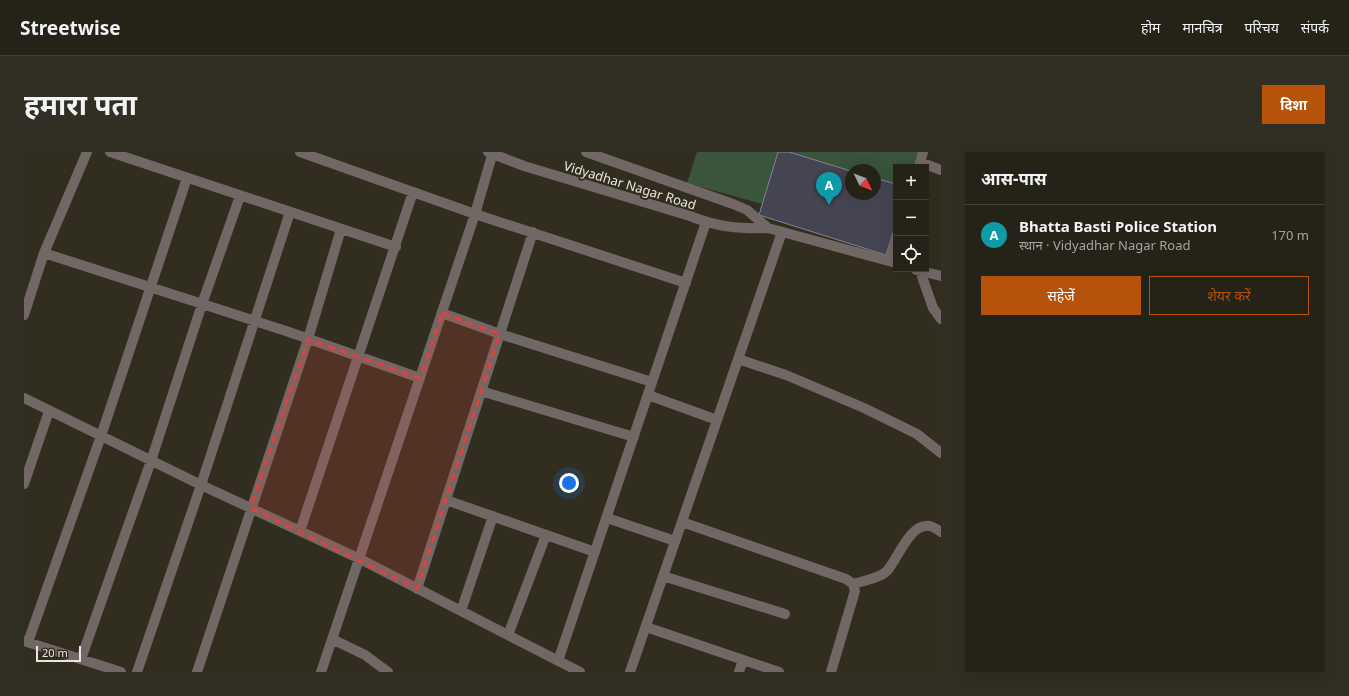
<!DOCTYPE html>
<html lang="hi">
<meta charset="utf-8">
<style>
body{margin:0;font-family:"Noto Sans","Noto Sans Devanagari",sans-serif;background:#312f24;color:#f1f3f6}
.controls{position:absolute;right:12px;top:12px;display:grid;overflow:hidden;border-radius:0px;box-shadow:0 4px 16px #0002}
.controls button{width:36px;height:36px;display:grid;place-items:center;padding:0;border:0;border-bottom:1px solid #423f36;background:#252217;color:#f1f3f6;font:20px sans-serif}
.compass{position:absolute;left:821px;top:12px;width:36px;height:36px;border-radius:50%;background:#252217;box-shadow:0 4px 16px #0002;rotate:133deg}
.scale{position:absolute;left:12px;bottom:10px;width:45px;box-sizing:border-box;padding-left:4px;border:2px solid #e8e6dd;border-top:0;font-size:11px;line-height:14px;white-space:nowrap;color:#e8e6dd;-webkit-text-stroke:3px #312e1f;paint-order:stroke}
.you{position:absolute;left:545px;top:331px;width:14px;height:14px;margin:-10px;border:3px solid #fff;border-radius:50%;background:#1a73e8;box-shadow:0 0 0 6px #1a73e833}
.badge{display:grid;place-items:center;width:26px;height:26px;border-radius:50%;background:#b45309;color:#fff;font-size:13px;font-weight:700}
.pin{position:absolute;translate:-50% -33px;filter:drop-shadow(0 1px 2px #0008)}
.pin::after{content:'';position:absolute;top:21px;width:14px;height:12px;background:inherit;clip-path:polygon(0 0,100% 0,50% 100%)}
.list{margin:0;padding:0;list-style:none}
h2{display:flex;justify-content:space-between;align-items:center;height:52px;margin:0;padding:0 16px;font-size:17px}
h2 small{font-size:13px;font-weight:400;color:#a3a4a1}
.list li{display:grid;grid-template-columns:26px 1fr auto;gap:12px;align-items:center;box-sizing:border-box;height:60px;padding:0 16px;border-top:1px solid #423f36}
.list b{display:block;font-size:15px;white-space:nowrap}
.list p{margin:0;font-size:13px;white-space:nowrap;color:#a3a4a1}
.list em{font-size:13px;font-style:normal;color:#a3a4a1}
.actions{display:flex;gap:8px;padding:12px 16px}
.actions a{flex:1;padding:9px 0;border:1px solid #b45309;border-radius:0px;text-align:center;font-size:14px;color:#b45309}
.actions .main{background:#b45309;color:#fff}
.icon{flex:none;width:22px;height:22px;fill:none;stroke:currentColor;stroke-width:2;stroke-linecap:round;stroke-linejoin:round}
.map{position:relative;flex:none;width:917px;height:520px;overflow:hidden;border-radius:0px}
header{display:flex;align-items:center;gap:24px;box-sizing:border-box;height:56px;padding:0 20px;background:#252217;border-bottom:1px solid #423f36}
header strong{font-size:19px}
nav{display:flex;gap:22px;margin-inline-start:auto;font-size:14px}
.intro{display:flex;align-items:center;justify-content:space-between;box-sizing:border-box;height:96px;padding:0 24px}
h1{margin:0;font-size:28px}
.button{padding:10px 18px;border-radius:0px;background:#b45309;color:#fff;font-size:14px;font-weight:700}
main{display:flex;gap:24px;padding:0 24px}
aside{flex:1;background:#252217;border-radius:0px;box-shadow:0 4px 16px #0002}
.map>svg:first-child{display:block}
.green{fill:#3a553b}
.building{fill:#444452;stroke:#848495}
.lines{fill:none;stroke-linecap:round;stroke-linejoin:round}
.minor{stroke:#716866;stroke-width:10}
.marked{fill:#d94443;fill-opacity:0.2;stroke:#d94443;stroke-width:3;stroke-dasharray:8 5;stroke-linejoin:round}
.labels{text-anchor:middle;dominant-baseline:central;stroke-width:4;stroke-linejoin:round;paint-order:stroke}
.street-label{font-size:13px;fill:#e8e6dd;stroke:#312e1f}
</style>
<header>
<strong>Streetwise</strong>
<nav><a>होम</a><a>मानचित्र</a><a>परिचय</a><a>संपर्क</a></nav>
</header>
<div class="intro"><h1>हमारा पता</h1><a class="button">दिशा</a></div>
<main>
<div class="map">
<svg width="917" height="520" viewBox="0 0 917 520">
<rect width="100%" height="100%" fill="#312e1f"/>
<path class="green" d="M673 0H754L738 52 663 31Z
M765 0H895L890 15H872V32L851 26V18L827 19Z"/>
<path class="building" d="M754 0H765L827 19V42H851V26L872 32V71L862 103 735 63Z"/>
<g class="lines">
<path class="minor" d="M86 0 372 95
M276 0 451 62 662 131
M464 0 500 14 666 64C693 75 715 77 744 76
M562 0 709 52 723 58 744 76 872 111
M896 10 917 18
M895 15 899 0
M20 101 265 180 396 226
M865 109 872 88
M892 118 917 124
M896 119 909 156 917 167
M418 161 476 182 628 230
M0 163 20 101 63 0
M714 207 762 223 840 256 893 282 917 301
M457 239 610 285
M624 243 693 268
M0 246 177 333 336 407 556 520
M0 332 25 259
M422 348 571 400
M583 366 651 389
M658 370 822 427 829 432 831 439 807 520
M276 379 389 40
M639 424 761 462
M829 432C839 429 856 426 863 419 874 407 886 370 906 374 910 375 914 378 917 380
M393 437 509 80
M437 459 469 364
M622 475 755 520
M484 483 522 383
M308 487 341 503 364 520
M0 489 97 520
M4 490 77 284 163 26
M57 507 127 309 178 152 216 44
M534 509 682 70
M113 520 177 333 266 60
M173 520 284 187 317 77
M297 520 451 62 469 0
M606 520 758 80
M715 520 719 508"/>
</g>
<path class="marked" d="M418 161 476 182 393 437 226 356 284 187 396 226Z"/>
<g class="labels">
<g class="street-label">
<text transform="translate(606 33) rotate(17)">Vidyadhar Nagar Road</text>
</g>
</g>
</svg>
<div class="controls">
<button>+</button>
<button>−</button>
<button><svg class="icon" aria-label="locate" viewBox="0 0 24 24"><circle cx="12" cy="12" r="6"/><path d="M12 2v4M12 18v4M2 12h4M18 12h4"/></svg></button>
</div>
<svg class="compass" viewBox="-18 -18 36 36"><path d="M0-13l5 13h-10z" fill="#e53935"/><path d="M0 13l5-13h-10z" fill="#a3a4a1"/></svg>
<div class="scale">20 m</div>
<div class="you"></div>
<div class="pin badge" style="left:805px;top:53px;background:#0f9aa8">A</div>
</div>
<aside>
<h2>आस-पास<small></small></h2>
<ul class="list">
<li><span class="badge" style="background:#0f9aa8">A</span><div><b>Bhatta Basti Police Station</b><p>स्थान · Vidyadhar Nagar Road</p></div><em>170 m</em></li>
</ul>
<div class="actions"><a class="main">सहेजें</a><a>शेयर करें</a></div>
</aside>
</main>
